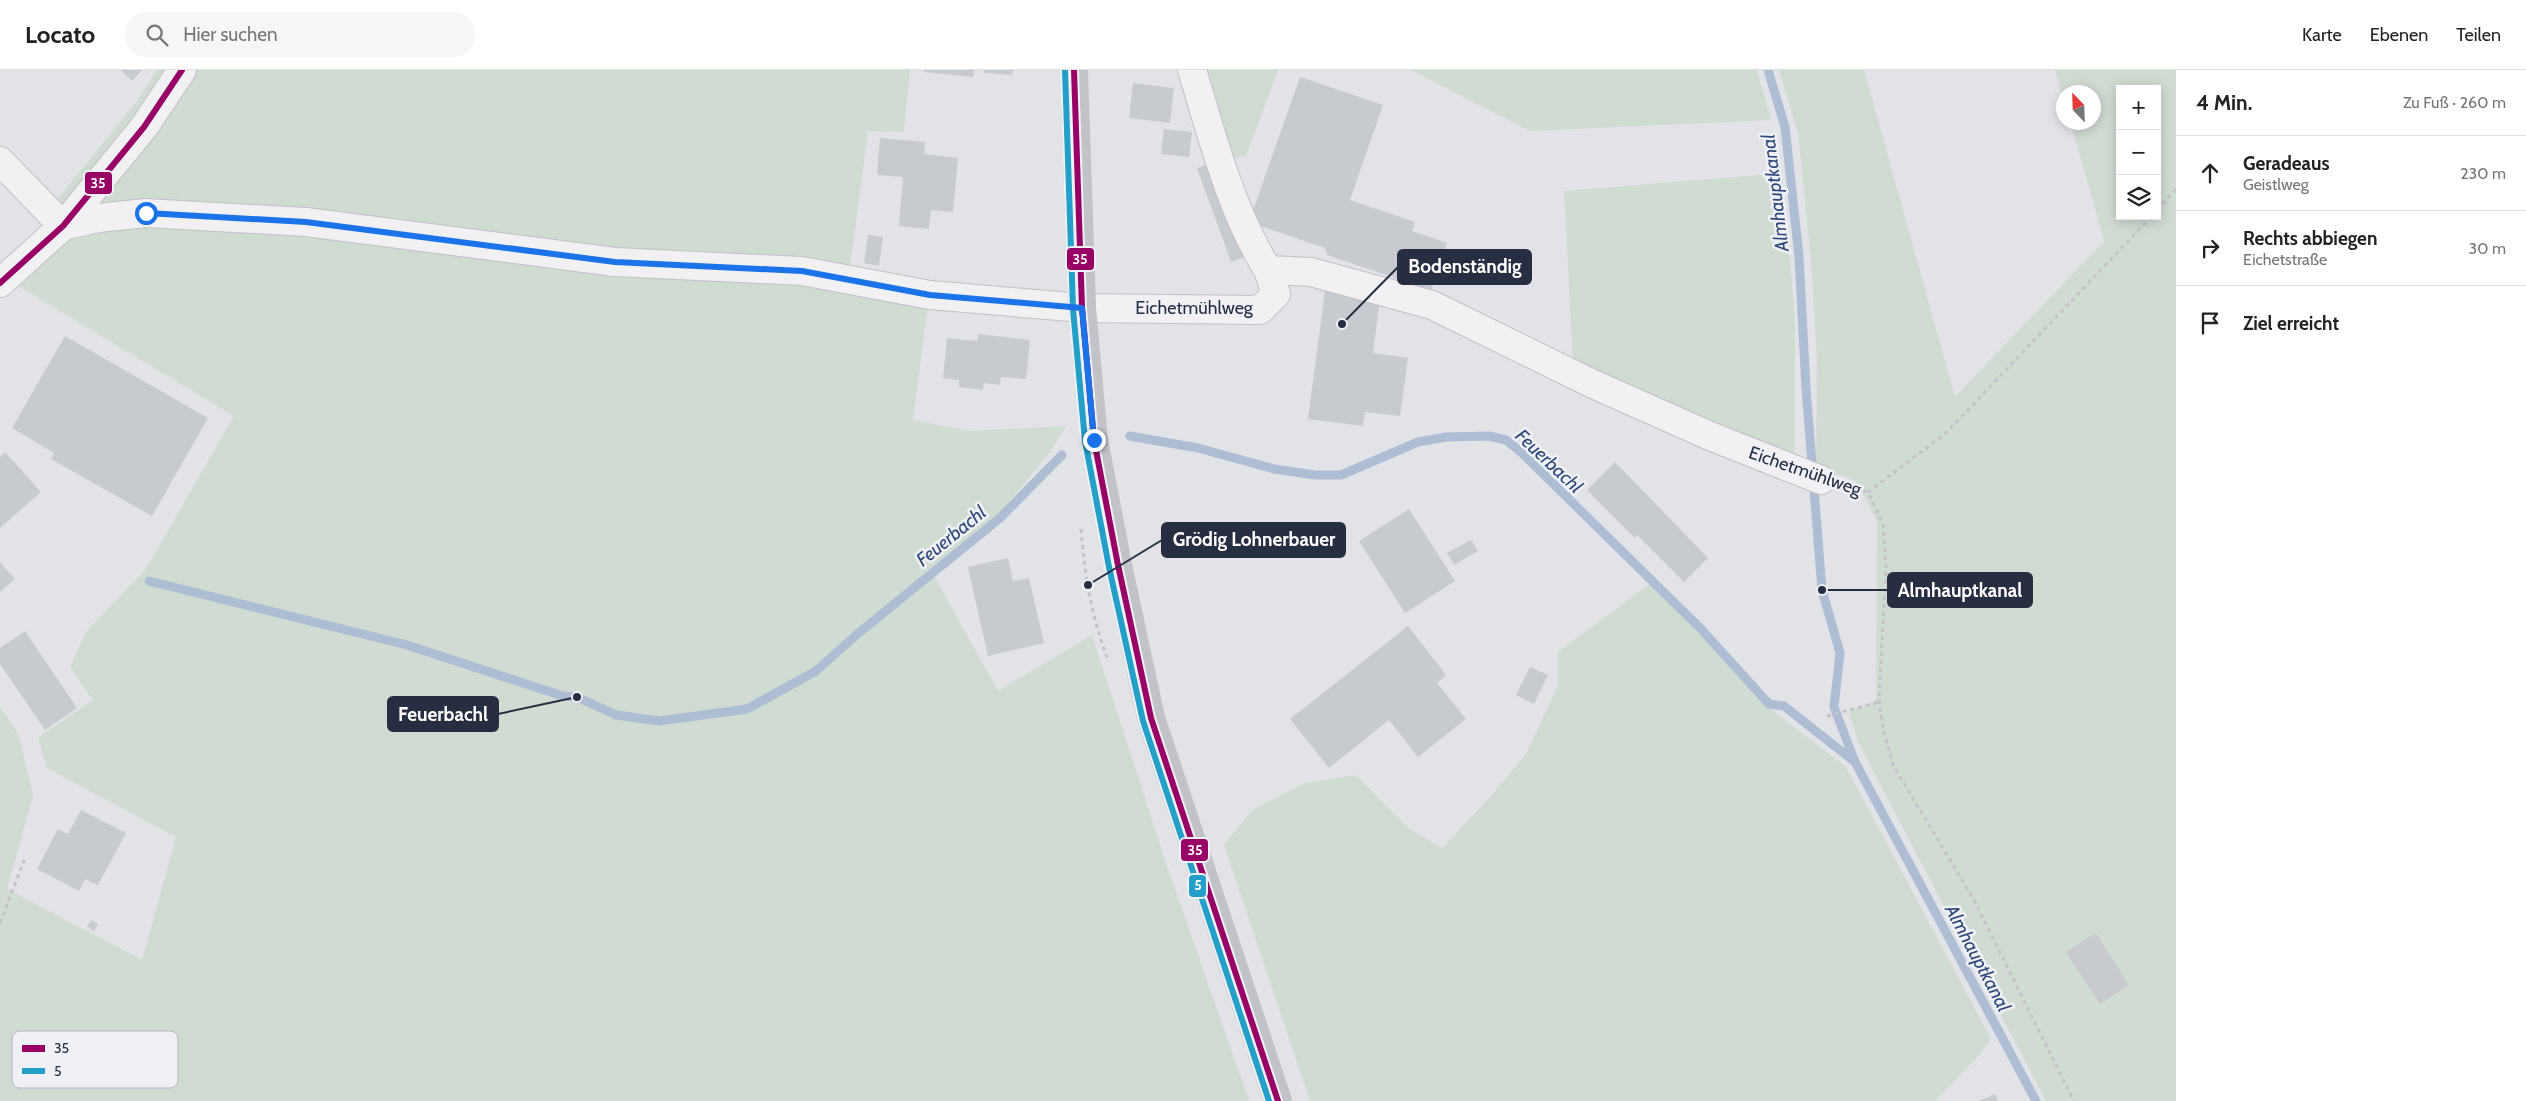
<!DOCTYPE html>
<html lang="de">
<meta charset="utf-8">
<style>
body{margin:0;font-family:Cabin,sans-serif;background:#f6f6f6;color:#222}
.controls{position:absolute;right:15px;top:15px;display:grid;overflow:hidden;border-radius:0px;box-shadow:0 2px 12px #0003}
.controls button{width:45px;height:45px;display:grid;place-items:center;padding:0;border:0;border-bottom:1px solid #e0e0e0;background:#fff;color:#222;font:25px sans-serif}
.compass{position:absolute;left:2056px;top:15px;width:45px;height:45px;border-radius:50%;background:#fff;box-shadow:0 2px 12px #0003;rotate:337deg}
.stop{position:absolute;width:15px;height:15px;margin:-11px;border:4px solid #1a73e8;border-radius:50%;background:#fff}
.stop.end{background:#1a73e8;border-color:#fff;box-shadow:0 1px 5px #0008}
.list{margin:0;padding:0;list-style:none}
h2{display:flex;justify-content:space-between;align-items:center;height:65px;margin:0;padding:0 20px;font-size:21px}
h2 small{font-size:16px;font-weight:400;color:#767676}
.list li{display:grid;grid-template-columns:32px 1fr auto;gap:15px;align-items:center;box-sizing:border-box;height:75px;padding:0 20px;border-top:1px solid #e0e0e0}
.list b{display:block;font-size:19px;white-space:nowrap}
.list p{margin:0;font-size:16px;white-space:nowrap;color:#767676}
.list em{font-size:16px;font-style:normal;color:#767676}
.icon{flex:none;width:28px;height:28px;fill:none;stroke:currentColor;stroke-width:2;stroke-linecap:round;stroke-linejoin:round}
.map{position:relative;flex:none;width:2176px;height:1031px;overflow:hidden}
header{display:flex;align-items:center;gap:30px;box-sizing:border-box;height:70px;padding:0 25px;background:#fff;border-bottom:1px solid #e0e0e0}
header strong{font-size:24px}
nav{display:flex;gap:28px;margin-inline-start:auto;font-size:18px}
.search{width:350px;height:45px;background:#f6f6f6;display:flex;align-items:center;gap:12px;box-sizing:border-box;padding:0 18px;border-radius:28px;color:#767676;font-size:19px}
main{display:flex}
aside{flex:1;background:#fff}
.map>svg:first-child{display:block}
.green{fill:#d0dbd2;fill-rule:evenodd}
.lines{fill:none;stroke-linecap:round;stroke-linejoin:round}
.stream{stroke:#aebcd4;stroke-width:9}
.building{fill:#c7cace}
.minor-casing{stroke:#bfc1c5;stroke-width:30}
.tertiary-casing{stroke:#bfc1c5;stroke-width:30}
.path{stroke:#c2c4c8;stroke-width:3;stroke-dasharray:4 4;stroke-linecap:butt}
.minor{stroke:#f1f1f3;stroke-width:28}
.tertiary{stroke:#f1f1f3;stroke-width:28}
.secondary{stroke:#c2c3c9;stroke-width:28}
.bus-1-casing{stroke:#eff1f7;stroke-width:10}
.bus-2-casing{stroke:#eff1f7;stroke-width:10}
.bus-1{stroke:#906;stroke-width:6}
.bus-2{stroke:#239fc8;stroke-width:6}
.route{stroke:#1a73e8;stroke-width:6}
.labels{text-anchor:middle;dominant-baseline:central;stroke-width:5;stroke-linejoin:round;paint-order:stroke}
.street-label{font-size:18px;fill:#272e42;stroke:#eff1f7}
.water-label{font-size:19px;font-style:italic;fill:#2e4778;stroke:#eff1f7}
.key{fill:#eff1f7;stroke:#b3b6c1;stroke-width:1}
.key-label{font-size:14px;fill:#272e42}
.leader{fill:none;stroke:#272e42;stroke-width:2}
.callout-dot{fill:#272e42;stroke:#eff1f7;stroke-width:2}
.callout{fill:#272e42;stroke:#272e42;stroke-width:2}
.callout-label{font-size:19px;text-anchor:middle;font-weight:bold;fill:#fff}
.line-badge{stroke:#eff1f7;stroke-width:2}
.badge-label{font-size:14px;text-anchor:middle;font-weight:bold;fill:#fff}
</style>
<header>
<strong>Locato</strong>
<div class="search"><svg class="icon" aria-label="search" viewBox="0 0 24 24"><circle cx="10" cy="10" r="6"/><path d="M15 15l6 6"/></svg>Hier suchen</div>
<nav><a>Karte</a><a>Ebenen</a><a>Teilen</a></nav>
</header>
<main>
<div class="map">
<svg width="2176" height="1031" viewBox="0 0 2176 1031">
<rect width="100%" height="100%" fill="#e1e3e7"/>
<path class="green" d="M157 0H910L904 62 868 61 847 218 928 233 913 350 970 361 1066 356 1050 382 991 454 934 506 998 621 1092 565 1166 793 1249 1031H0V637L19 666 33 726 7 819 142 890 176 767 47 698 38 668 93 630 70 597 86 562 146 499 234 346 0 205 33 170 61 125 137 31Z
M1199 0H1278L1246 86 1230 88Z
M1411 0H1757L1771 50 1530 61Z
M1779 0H1864L1955 327 2104 171 2071 53 2094 52V22H2064L2063 28 2055 0H2176V1031H2046L1859 674 1849 642 1876 630 1877 451 1856 411 1816 396 1817 288 1811 189 1798 63ZM2120 19H2157V146H2120Z
M1782 103 1795 248V387L1573 290 1564 121Z
M1652 512 1764 634 1846 697 1991 969 1980 984 1935 1031H1310L1224 775 1251 741 1305 713 1356 705 1408 758 1442 778 1495 722 1527 682 1558 615V582Z"/>
<g class="lines">
<path class="stream" d="M1768 0 1785 57 1799 186 1806 318 1822 520 1840 583 1834 637 1855 692 2036 1031
M1130 366 1198 378 1274 399 1315 405H1341L1418 372 1446 367 1489 366 1506 370 1521 382 1701 559 1769 634 1784 636 1855 692
M149 511 407 575 563 626 577 627 616 645 659 651 747 639 816 601 855 566 1000 448 1062 385"/>
</g>
<path class="building" d="M121 0H142L132 11Z
M924 0H974L973 7 924 2Z
M984 0H1013L1012 5 984 3Z
M1300 7 1383 35 1350 130 1415 152 1412 161 1447 173 1431 220 1327 185 1325 178 1249 152Z
M1133 13 1174 18 1170 53 1129 48Z
M1164 59 1192 62 1189 87 1161 84Z
M880 68 925 72 924 84 958 88 953 142 931 140 929 159 899 156 903 107 877 105Z
M1211 93 1245 187 1231 192 1197 98Z
M868 165 883 167 879 196 864 193Z
M1325 221 1380 228 1373 283 1408 288 1400 346 1365 342 1363 356 1308 349Z
M978 264 1030 270 1026 309 1001 307 1000 315 984 313 983 320 959 317V310L943 308 947 268 977 271Z
M65 266 208 348 152 446 51 389 54 383 12 358Z
M5 382 41 422 0 458V387Z
M1615 392 1708 488 1684 512 1637 465 1635 468 1587 420Z
M1409 439 1455 511 1405 543 1359 471Z
M1471 470 1478 481 1454 495 1447 483Z
M1008 488 1013 511 1029 508 1044 573 988 586 968 497Z
M0 492 15 509 0 522Z
M1408 556 1446 605 1437 613 1466 649 1418 687 1389 650 1329 698 1290 649Z
M25 561 77 638 45 660 0 594V578Z
M1530 597 1548 605 1534 634 1516 625Z
M81 740 126 763 98 815 85 809 79 821 37 799 58 759 68 764Z
M91 850 98 854 94 861 87 856Z
M2096 863 2129 915 2100 934 2066 882Z
M1995 1024 1998 1031H1979Z"/>
<g class="lines">
<g class="minor-casing">
<path id="minor" d="M1192 0C1212 66 1231 141 1268 200L1311 202 1432 235 1593 314 1710 366 1821 410
M0 91 63 156
M0 213 63 156 98 148 146 143 306 152 615 192 802 201 930 225 1082 238 1260 240 1276 224 1268 200"/>
</g>
<g class="tertiary-casing">
<path id="tertiary" d="M63 156 144 57 182 0"/>
</g>
<path class="path" d="M2157 140 2176 119
M1848 417 1868 422 1883 454 1886 496 1879 632 1884 663 1893 695 1974 830 2074 1031
M1868 422 1945 364 2152 146
M1081 459C1085 506 1091 546 1108 590
M1827 646 1879 632
M0 853 25 788"/>
<use href="#minor" class="minor"/>
<use href="#tertiary" class="tertiary"/>
<path class="secondary" d="M1074 0 1082 238 1094 370 1118 495 1151 648 1278 1031"/>
<g class="bus-1-casing">
<path id="bus-1" d="M1074 0 1082 238 1094 370 1118 495 1151 648 1278 1031
M0 213 63 156 144 57 182 0"/>
</g>
<g class="bus-2-casing">
<path id="bus-2" d="M1065 0 1073 239 1085 371 1109 497 1143 651 1269 1031"/>
</g>
<use href="#bus-1" class="bus-1"/>
<use href="#bus-2" class="bus-2"/>
</g>
<g class="lines">
<path class="route" d="M146 143 306 152 615 192 802 201 930 225 1082 238 1094 370"/>
</g>
<g class="labels">
<g class="street-label">
<text x="1194" y="238">Eichetmühlweg</text>
<text transform="translate(1805 401) rotate(19)">Eichetmühlweg</text>
</g>
<g class="water-label">
<text transform="translate(1775 123) rotate(-97)">Almhauptkanal</text>
<text transform="translate(1549 391) rotate(43)">Feuerbachl</text>
<text transform="translate(951 466) rotate(-39)">Feuerbachl</text>
<text transform="translate(1978 888) rotate(62)">Almhauptkanal</text>
</g>
</g>
<rect x="12" y="961" width="166" height="57" rx="8" class="key"/>
<rect x="22" y="975" width="23" height="7" fill="#906"/>
<rect x="22" y="998" width="23" height="6" fill="#239fc8"/>
<g class="key-label">
<text x="54" y="983">35</text>
<text x="54" y="1006">5</text>
</g>
<path class="leader" d="M1342 254L1398 197M1088 515L1162 470M1822 520L1888 520M577 627L498 644"/>
<g class="callout-dot">
<circle cx="1342" cy="254" r="5"/>
<circle cx="1088" cy="515" r="5"/>
<circle cx="1822" cy="520" r="5"/>
<circle cx="577" cy="627" r="5"/>
</g>
<g class="callout">
<rect x="1398" y="180" width="133" height="34" rx="5"/>
<rect x="1162" y="453" width="183" height="34" rx="5"/>
<rect x="1888" y="503" width="144" height="34" rx="5"/>
<rect x="388" y="627" width="110" height="34" rx="5"/>
</g>
<g class="callout-label">
<text x="1465" y="203">Bodenständig</text>
<text x="1254" y="476">Grödig Lohnerbauer</text>
<text x="1960" y="527">Almhauptkanal</text>
<text x="443" y="651">Feuerbachl</text>
</g>
<g class="line-badge">
<rect x="84" y="101" width="29" height="24" rx="5" fill="#906"/>
<rect x="1066" y="177" width="29" height="24" rx="5" fill="#906"/>
<rect x="1180" y="768" width="29" height="24" rx="5" fill="#906"/>
<rect x="1188" y="804" width="19" height="24" rx="5" fill="#239fc8"/>
</g>
<g class="badge-label">
<text x="98" y="118">35</text>
<text x="1080" y="194">35</text>
<text x="1195" y="785">35</text>
<text x="1198" y="820">5</text>
</g>
</svg>
<div class="controls">
<button>+</button>
<button>−</button>
<button><svg class="icon" aria-label="layers" viewBox="0 0 24 24"><path d="M12 4l9 5-9 5-9-5zM3 14l9 5 9-5"/></svg></button>
</div>
<svg class="compass" viewBox="-18 -18 36 36"><path d="M0-13l5 13h-10z" fill="#e53935"/><path d="M0 13l5-13h-10z" fill="#767676"/></svg>
<div class="stop" style="left:146px;top:143px"></div>
<div class="stop end" style="left:1094px;top:370px"></div>
</div>
<aside>
<h2>4 Min.<small>Zu Fuß · 260 m</small></h2>
<ul class="list">
<li><svg class="icon" aria-label="ahead" viewBox="0 0 24 24"><path d="M12 20V5M6 11l6-6 6 6"/></svg><div><b>Geradeaus</b><p>Geistlweg</p></div><em>230 m</em></li>
<li><svg class="icon" aria-label="right" viewBox="0 0 24 24"><path d="M7 20v-9h11M14 6l5 5-5 5"/></svg><div><b>Rechts abbiegen</b><p>Eichetstraße</p></div><em>30 m</em></li>
<li><svg class="icon" aria-label="arrive" viewBox="0 0 24 24"><path d="M6 21V4h12l-3 4 3 4H6"/></svg><div><b>Ziel erreicht</b></div></li>
</ul>
</aside>
</main>
